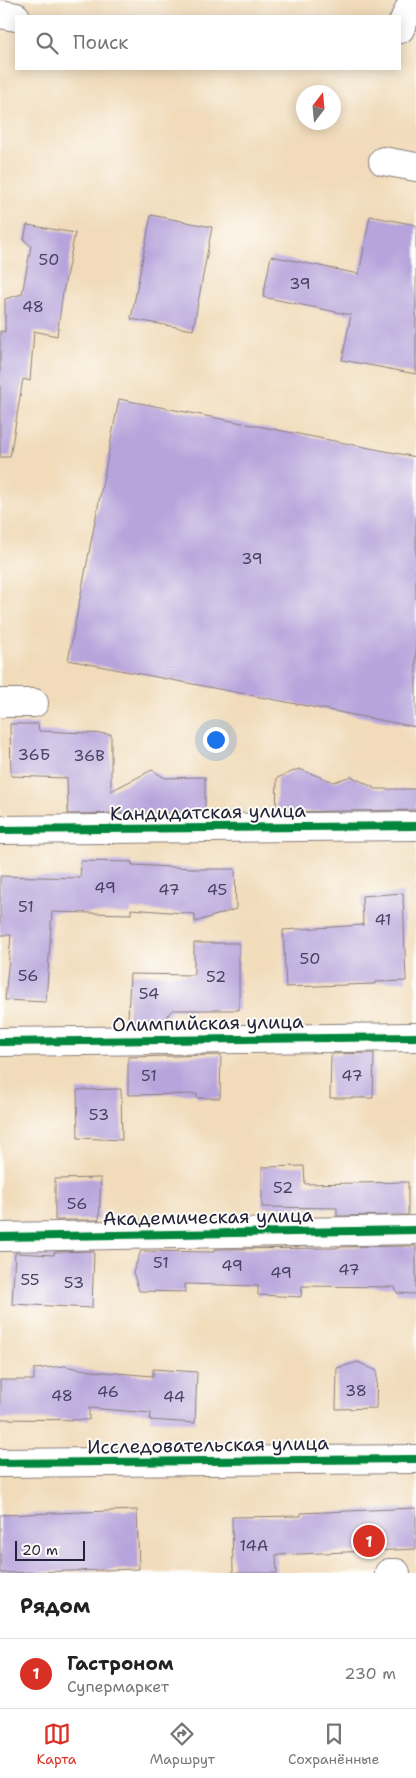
<!DOCTYPE html>
<html lang="ru">
<meta charset="utf-8">
<style>
body{margin:0;font-family:"Shantell Sans",sans-serif;background:#f2f2f2;color:#222}
.compass{position:absolute;left:296px;top:85px;width:45px;height:45px;border-radius:50%;background:#fff;box-shadow:0 2px 12px #0003;rotate:16deg}
.scale{position:absolute;left:15px;bottom:12px;width:70px;box-sizing:border-box;padding-left:5px;border:2px solid #22223b;border-top:0;font-size:14px;line-height:18px;white-space:nowrap;color:#22223b;-webkit-text-stroke:4px #fdfcf7;paint-order:stroke}
.you{position:absolute;left:215px;top:739px;width:18px;height:18px;margin:-12px;border:4px solid #fff;border-radius:50%;background:#1a73e8;box-shadow:0 0 0 8px #1a73e833}
.badge{display:grid;place-items:center;width:32px;height:32px;border-radius:50%;background:#d93025;color:#fff;font-size:16px;font-weight:700}
.pin{position:absolute;translate:-50% -50%;border:2px solid #fff;box-shadow:0 1px 5px #0006}
.list{margin:0;padding:0;list-style:none}
h2{display:flex;justify-content:space-between;align-items:center;height:65px;margin:0;padding:0 20px;font-size:21px}
h2 small{font-size:16px;font-weight:400;color:#767676}
.list li{display:grid;grid-template-columns:32px 1fr auto;gap:15px;align-items:center;box-sizing:border-box;height:70px;padding:0 20px;border-top:1px solid #e0e0e0}
.list b{display:block;font-size:19px;white-space:nowrap}
.list p{margin:0;font-size:16px;white-space:nowrap;color:#767676}
.list em{font-size:16px;font-style:normal;color:#767676}
.icon{flex:none;width:28px;height:28px;fill:none;stroke:currentColor;stroke-width:2;stroke-linecap:round;stroke-linejoin:round}
.map{position:relative;flex:none;width:416px;height:1573px;overflow:hidden}
.search{position:absolute;background:#fff;box-shadow:0 2px 12px #0003;left:15px;right:15px;top:15px;height:55px;display:flex;align-items:center;gap:12px;box-sizing:border-box;padding:0 18px;border-radius:0px;color:#767676;font-size:19px}
.sheet{height:135px;background:#fff}
nav{display:flex;justify-content:space-around;align-items:center;box-sizing:border-box;height:70px;border-top:1px solid #e0e0e0;background:#fff;font-size:14px;color:#767676}
nav a{display:grid;justify-items:center;gap:2px}
nav .on{color:#d93025}
.map>svg:first-child{display:block}
.building{fill:#b7a4dc}
.lines{fill:none;stroke-linecap:round;stroke-linejoin:round}
.minor-casing{stroke:#8a7e7a;stroke-width:30}
.minor{stroke:#fff;stroke-width:28}
.cycleway-casing{stroke:#fdfcf7;stroke-width:11}
.cycleway{stroke:#00873e;stroke-width:8}
.labels{text-anchor:middle;dominant-baseline:central;stroke-width:4;stroke-linejoin:round;paint-order:stroke}
.number-label{font-size:16px;fill:#474263}
.street-label{font-size:19px;fill:#22223b;stroke:#fdfcf7}
</style>
<div class="map">
<svg width="416" height="1573" viewBox="0 0 416 1573">
<rect width="100%" height="100%" fill="#fdfcf7"/>
<filter id="ink" filterUnits="userSpaceOnUse"><feTurbulence type="fractalNoise" baseFrequency=".02" numOctaves="2"/><feDisplacementMap in="SourceGraphic" scale="10" xChannelSelector="R" yChannelSelector="G"/><feConvolveMatrix kernelMatrix="1 2 1 2 8 2 1 2 1" color-interpolation-filters="sRGB"/></filter>
<filter id="wash" filterUnits="userSpaceOnUse"><feTurbulence type="fractalNoise" baseFrequency=".0096" numOctaves="4" result="noise"/><feDisplacementMap in="SourceGraphic" scale="20" xChannelSelector="R" yChannelSelector="G"/><feGaussianBlur stdDeviation="1.12" result="paint"/><feColorMatrix in="noise" values="0 0 0 0 0 0 0 0 0 0 0 0 0 0 0 0 0 1.4 0 .05"/><feComposite in="paint" operator="in"/></filter>
<g filter="url(#wash)">
<rect width="100%" height="100%" fill="#f1dbba"/>
<g id="blocks">
<path class="building" d="M151 215 212 227 193 330 131 319Z
M370 216 416 225V374L342 360 351 315 263 297 271 256 359 274Z
M27 225 75 233 63 292 57 336 34 331 30 381 23 379 10 457H0V331L5 332V299L22 294 31 246 24 240Z
M119 399 416 457V727L68 660Z
M10 724H38L39 731 111 734V791L152 770 165 778 205 777V812L68 814 67 778 11 776Z
M299 769 334 782 351 776 376 789H416V810L276 812 277 778Z
M81 861 132 862V865L192 868V869H235L236 909 195 922V914L131 909V914L52 912 46 1002 5 1000 11 935H0V876L80 878Z
M403 893 406 981 375 982V984L286 987 283 930 363 925 362 896Z
M194 943H239V1010H172L161 1024 128 1020 130 974 194 975Z
M374 1053 373 1098H330L331 1054Z
M221 1055 220 1098H197V1094L128 1095V1057Z
M121 1089 122 1140 78 1138 77 1090Z
M304 1166 305 1184 408 1182V1215L337 1216V1208L262 1207V1167Z
M101 1178 99 1220H55V1179Z
M416 1246V1294L397 1293 395 1287 302 1286 301 1297 258 1295V1286L185 1284V1292L139 1291 133 1272 141 1251 214 1252V1249L337 1248V1247Z
M94 1251 92 1308 12 1304 15 1253 54 1255V1252Z
M358 1362 377 1371 376 1408 336 1409 337 1368Z
M64 1366 91 1371 153 1376V1369L197 1372 195 1423 150 1420 151 1413 89 1408V1420L0 1419V1380H34V1369Z
M416 1508V1549L276 1555 277 1573H233L232 1517 301 1516V1513Z
M137 1510 139 1569 0 1573V1515Z"/>
</g>
</g>
<g filter="url(#ink)">
<use href="#blocks" fill-opacity="0" stroke="#8a7e7a" stroke-width="1"/>
<g class="lines">
<g class="minor-casing">
<path id="minor" d="M0 14 16 17
M400 29 413 0
M383 161 416 167
M0 703H34
M0 830 416 826
M0 1042 416 1037
M0 1237 416 1230
M0 1463 416 1459
M389 1573H396"/>
</g>
<use href="#minor" class="minor"/>
<g class="cycleway-casing">
<path id="cycleway" d="M0 830 416 826
M0 1042 416 1037
M0 1237 416 1230
M0 1463 416 1459"/>
</g>
<use href="#cycleway" class="cycleway"/>
</g>
</g>
<g class="labels">
<g class="number-label">
<text x="49" y="259">50</text>
<text x="300" y="283">39</text>
<text x="33" y="306">48</text>
<text x="252" y="558">39</text>
<text x="34" y="754">36Б</text>
<text x="89" y="755">36В</text>
<text x="105" y="887">49</text>
<text x="169" y="889">47</text>
<text x="217" y="889">45</text>
<text x="26" y="906">51</text>
<text x="383" y="919">41</text>
<text x="310" y="958">50</text>
<text x="28" y="975">56</text>
<text x="216" y="976">52</text>
<text x="149" y="993">54</text>
<text x="149" y="1075">51</text>
<text x="352" y="1075">47</text>
<text x="99" y="1114">53</text>
<text x="283" y="1187">52</text>
<text x="77" y="1203">56</text>
<text x="161" y="1262">51</text>
<text x="232" y="1265">49</text>
<text x="349" y="1269">47</text>
<text x="281" y="1272">49</text>
<text x="30" y="1279">55</text>
<text x="74" y="1282">53</text>
<text x="356" y="1390">38</text>
<text x="108" y="1391">46</text>
<text x="62" y="1395">48</text>
<text x="174" y="1396">44</text>
<text x="254" y="1545">14А</text>
</g>
<g class="street-label">
<text transform="translate(208 812) rotate(-1)">Кандидатская улица</text>
<text transform="translate(208 1023) rotate(-1)">Олимпийская улица</text>
<text transform="translate(208 1217) rotate(-1)">Академическая улица</text>
<text transform="translate(208 1445) rotate(-1)">Исследовательская улица</text>
</g>
</g>
</svg>
<svg class="compass" viewBox="-18 -18 36 36"><path d="M0-13l5 13h-10z" fill="#e53935"/><path d="M0 13l5-13h-10z" fill="#767676"/></svg>
<div class="scale">20 m</div>
<div class="you"></div>
<div class="pin badge" style="left:369px;top:1541px">1</div>
<div class="search"><svg class="icon" aria-label="search" viewBox="0 0 24 24"><circle cx="10" cy="10" r="6"/><path d="M15 15l6 6"/></svg>Поиск</div>
</div>
<section class="sheet">
<h2>Рядом<small></small></h2>
<ul class="list">
<li><span class="badge">1</span><div><b>Гастроном</b><p>Супермаркет</p></div><em>230 m</em></li>
</ul>
</section>
<nav>
<a class="on"><svg class="icon" aria-label="map" viewBox="0 0 24 24"><path d="M3 6l6-2 6 2 6-2v14l-6 2-6-2-6 2zM9 4v14M15 6v14"/></svg>Карта</a>
<a><svg class="icon" aria-label="directions" viewBox="0 0 24 24"><path d="M12 3l9 9-9 9-9-9zM9 14v-3h6M13 9l2 2-2 2"/></svg>Маршрут</a>
<a><svg class="icon" aria-label="saved" viewBox="0 0 24 24"><path d="M7 4h10v16l-5-4-5 4z"/></svg>Сохранённые</a>
</nav>
